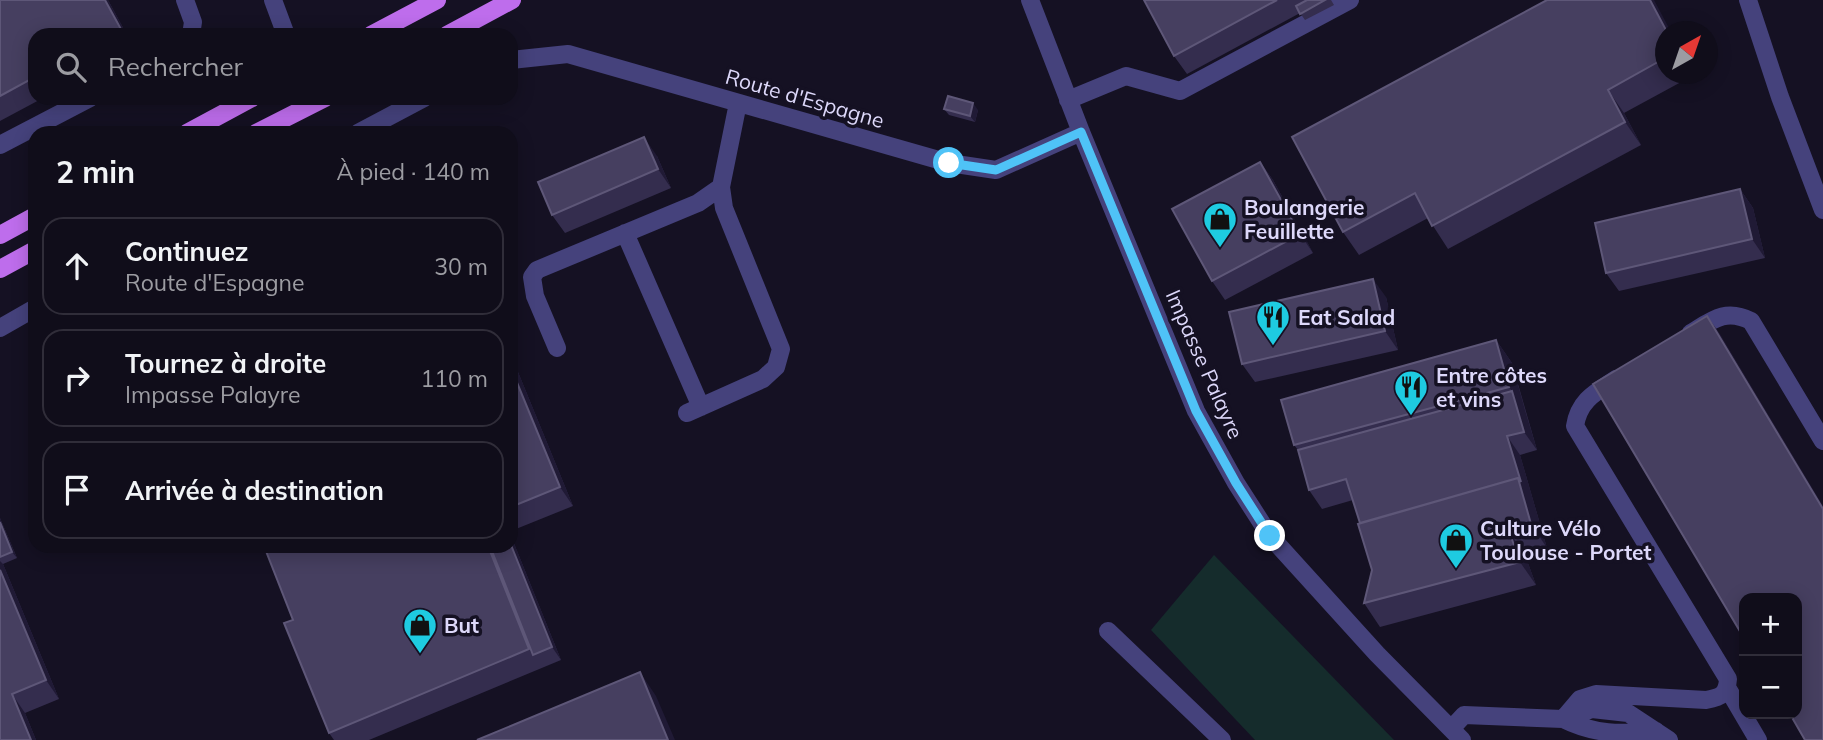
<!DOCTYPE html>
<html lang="fr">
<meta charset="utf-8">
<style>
body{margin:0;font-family:Mulish,sans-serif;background:#1e1b27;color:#f1f3f6}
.controls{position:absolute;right:21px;bottom:21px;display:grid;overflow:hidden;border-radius:14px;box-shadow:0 4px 18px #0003}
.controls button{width:63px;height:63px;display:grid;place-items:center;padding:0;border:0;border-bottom:2px solid #302d39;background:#100d1a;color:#f1f3f6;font:35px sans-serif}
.compass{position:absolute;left:1655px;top:21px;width:63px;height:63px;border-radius:50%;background:#100d1a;box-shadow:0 4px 18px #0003;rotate:40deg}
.stop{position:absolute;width:21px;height:21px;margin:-16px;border:5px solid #4fc3f7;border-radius:50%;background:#fff}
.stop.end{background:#4fc3f7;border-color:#fff;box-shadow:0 2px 7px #0008}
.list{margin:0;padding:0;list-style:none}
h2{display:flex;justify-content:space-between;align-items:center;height:91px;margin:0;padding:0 28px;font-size:30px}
h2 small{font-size:23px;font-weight:400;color:#9c9ca2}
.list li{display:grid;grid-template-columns:46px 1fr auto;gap:21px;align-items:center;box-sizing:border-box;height:98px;margin:0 14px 14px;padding:0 14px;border:2px solid #302d39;border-radius:21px}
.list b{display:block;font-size:26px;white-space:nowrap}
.list p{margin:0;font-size:23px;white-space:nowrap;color:#9c9ca2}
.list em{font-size:23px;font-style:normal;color:#9c9ca2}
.icon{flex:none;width:38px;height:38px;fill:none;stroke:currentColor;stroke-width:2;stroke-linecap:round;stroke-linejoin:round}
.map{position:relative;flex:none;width:1823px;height:740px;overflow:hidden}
.search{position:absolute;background:#100d1a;box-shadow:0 4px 18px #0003;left:28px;top:28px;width:490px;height:77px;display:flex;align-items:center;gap:18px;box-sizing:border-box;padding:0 24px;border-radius:21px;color:#9c9ca2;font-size:26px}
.panel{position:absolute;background:#100d1a;box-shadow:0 4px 18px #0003;left:28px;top:126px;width:490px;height:427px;border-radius:21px}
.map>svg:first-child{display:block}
.green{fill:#152c2c}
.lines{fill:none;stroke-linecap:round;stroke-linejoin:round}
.minor{stroke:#45427c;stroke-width:18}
.major{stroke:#be6dec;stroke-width:18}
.wall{fill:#342d4e}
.shaded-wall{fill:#201a35}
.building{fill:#463f60;stroke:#5e5778;stroke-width:2}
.route{stroke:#4fc3f7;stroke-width:9}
.labels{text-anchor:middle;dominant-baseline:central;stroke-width:7;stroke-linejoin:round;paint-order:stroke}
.street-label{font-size:21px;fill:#ddd8fa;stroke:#151123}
.poi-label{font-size:21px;font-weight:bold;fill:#ddd8fa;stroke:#151123;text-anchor:start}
</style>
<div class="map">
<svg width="1823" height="740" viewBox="0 0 1823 740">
<rect width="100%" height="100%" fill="#151123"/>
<path class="green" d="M1214 555 1394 740H1255L1151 630Z"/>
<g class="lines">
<path class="minor" d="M185 0 193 22 191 35
M273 0 286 35
M1030 0 1081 132 1196 411 1236 483 1270 536 1377 654 1462 740
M1748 0 1780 97 1823 210
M511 60 568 54 949 163 996 170 1081 132
M1068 100 1126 76 1180 91 1350 0
M358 133 424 98
M0 145 90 98
M625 233 701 407
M0 328 35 308
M1691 333C1712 320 1726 308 1751 321L1823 441
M557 348 535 296 532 277 537 270 698 203 721 187
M687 413 763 379 776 367 781 349 724 208 721 187 738 103
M1108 631 1222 740
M1728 689 1758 740
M1563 719 1580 699 1596 694 1706 700C1721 697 1727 695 1728 679L1575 426C1579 400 1596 392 1616 379
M1563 719C1595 735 1620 734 1656 731
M1451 729 1464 715 1563 719 1592 709 1628 713 1669 740"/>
<path class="major" d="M371 35 437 0
M447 35 512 0
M187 133 252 98
M256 133 325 98
M0 235 35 216
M0 269 35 250"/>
</g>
<path class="wall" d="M0 0H108L127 35H35V98H43L0 121Z
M1144 0H1331L1334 5 1305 20 1300 13 1187 74 1174 56Z
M1665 32V74H1694V75L1624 113 1641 145 1448 249 1428 218 1359 255 1343 232Z
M944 109 978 110 975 122 949 115Z
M657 156 671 188 565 233 552 215Z
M1260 162 1273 180 1313 253 1225 300 1212 281Z
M1740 189 1753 208 1765 258 1619 291 1606 273Z
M1386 297 1398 350 1255 382 1242 364Z
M1496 340 1512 363 1537 450 1520 455 1547 548 1525 555 1536 585 1380 627 1364 603 1372 570 1360 523 1353 500 1322 509 1309 490 1298 450 1294 445Z
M511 355 573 506 511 531Z
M0 518 17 558 3 564 59 699 25 713 36 740H0Z
M511 536 561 660 369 740H334L329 733 511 546Z"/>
<path class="shaded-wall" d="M105 0H108L127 35H124L122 31Z
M1650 0H1654L1671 32H1667Z
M1608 90 1624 113 1641 145 1625 122Z
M973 103 978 110 975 122 970 116Z
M644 137 657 156 671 188 658 169Z
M1260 162 1273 180 1313 253 1300 234Z
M1740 189 1753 208 1765 258 1752 239Z
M1373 279 1386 297 1398 350 1385 331Z
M1707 316 1720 334 1823 506V509Z
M1496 340 1512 363 1525 410 1509 387Z
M511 355 573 506 560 487 511 368Z
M1512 391 1525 410 1537 450 1524 432Z
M1507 436 1520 455 1547 548 1531 524Z
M0 518 17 558 12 552 0 522Z
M1509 531 1525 555 1536 585 1520 562Z
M511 536 561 660 552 647 511 545Z
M488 546H494L533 655 529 649Z
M0 561 3 564 59 699 46 680 0 570Z
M640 672 656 696 675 740H668Z
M12 694 25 713 36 740H31Z"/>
<path class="building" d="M0 0H105L122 31 114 35H35V77L0 96Z
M1144 0H1277L1174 56Z
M1307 0H1325L1300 14 1296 6Z
M1547 0H1650L1667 32H1665V58L1608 90 1625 122 1432 226 1415 193 1343 232 1292 137Z
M948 96 973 103 970 116 944 109Z
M644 137 658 169 552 215 538 182Z
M1260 162 1300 234 1212 281 1172 209Z
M1740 189 1752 239 1606 273 1595 223Z
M1373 279 1385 331 1242 364 1229 312Z
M1707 316 1823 509V740H1805L1790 714H1797V598H1744V638L1593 384Z
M1496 340 1509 387 1294 445 1281 400Z
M511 368 560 487 511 507Z
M1512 391 1524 432 1507 436 1521 482 1518 478 1360 523 1346 479 1309 490 1298 450Z
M1518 478 1531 524 1509 531 1520 562 1364 603 1372 570 1358 524Z
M0 522 12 552 0 557Z
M511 545 552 647 533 655 490 546Z
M264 546H488L529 649 329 733 284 623 293 620Z
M0 570 46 680 12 694 31 740H0Z
M640 672 668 740H477Z"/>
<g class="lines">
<path class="route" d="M949 163 996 170 1081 132 1196 411 1236 483 1270 536"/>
</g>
<defs>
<g id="shop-pin" transform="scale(1.75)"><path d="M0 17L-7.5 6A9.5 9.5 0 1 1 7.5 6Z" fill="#1ecbe1" stroke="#151123"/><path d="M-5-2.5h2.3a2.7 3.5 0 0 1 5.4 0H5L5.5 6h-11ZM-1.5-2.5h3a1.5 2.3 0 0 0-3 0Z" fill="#111"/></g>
<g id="restaurant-pin" transform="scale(1.75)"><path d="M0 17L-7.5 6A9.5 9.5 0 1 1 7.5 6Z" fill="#1ecbe1" stroke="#151123"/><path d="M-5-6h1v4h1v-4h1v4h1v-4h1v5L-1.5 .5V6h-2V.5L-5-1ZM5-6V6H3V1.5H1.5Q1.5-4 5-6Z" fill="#111"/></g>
</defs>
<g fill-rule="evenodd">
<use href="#shop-pin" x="1220" y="219"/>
<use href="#restaurant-pin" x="1273" y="317"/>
<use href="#restaurant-pin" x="1411" y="387"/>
<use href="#shop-pin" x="1456" y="540"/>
<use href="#shop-pin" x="420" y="625"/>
</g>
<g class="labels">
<g class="street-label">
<text transform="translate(805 98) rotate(16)">Route d'Espagne</text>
<text transform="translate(1205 364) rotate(66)">Impasse Palayre</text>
</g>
<g class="poi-label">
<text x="1244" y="207">Boulangerie<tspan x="1244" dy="24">Feuillette</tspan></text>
<text x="1298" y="317">Eat Salad</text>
<text x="1436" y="375">Entre côtes<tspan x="1436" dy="24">et vins</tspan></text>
<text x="1480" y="528">Culture Vélo<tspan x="1480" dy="24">Toulouse - Portet</tspan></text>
<text x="444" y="625">But</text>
</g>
</g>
</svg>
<div class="controls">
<button>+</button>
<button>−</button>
</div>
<svg class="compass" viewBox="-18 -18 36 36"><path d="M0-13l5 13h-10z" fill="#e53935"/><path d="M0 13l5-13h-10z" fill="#9c9ca2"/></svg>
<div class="stop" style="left:949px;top:163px"></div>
<div class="stop end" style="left:1270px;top:536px"></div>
<div class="search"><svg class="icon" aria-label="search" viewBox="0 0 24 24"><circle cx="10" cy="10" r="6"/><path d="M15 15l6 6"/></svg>Rechercher</div>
<section class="panel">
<h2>2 min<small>À pied · 140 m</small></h2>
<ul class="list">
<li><svg class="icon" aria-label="ahead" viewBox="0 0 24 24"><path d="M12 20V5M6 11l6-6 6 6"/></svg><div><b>Continuez</b><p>Route d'Espagne</p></div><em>30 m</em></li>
<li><svg class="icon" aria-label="right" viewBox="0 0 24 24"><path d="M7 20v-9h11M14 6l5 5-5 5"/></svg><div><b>Tournez à droite</b><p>Impasse Palayre</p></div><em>110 m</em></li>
<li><svg class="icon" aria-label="arrive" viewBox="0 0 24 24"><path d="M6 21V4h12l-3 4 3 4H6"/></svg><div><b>Arrivée à destination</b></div></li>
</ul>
</section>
</div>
